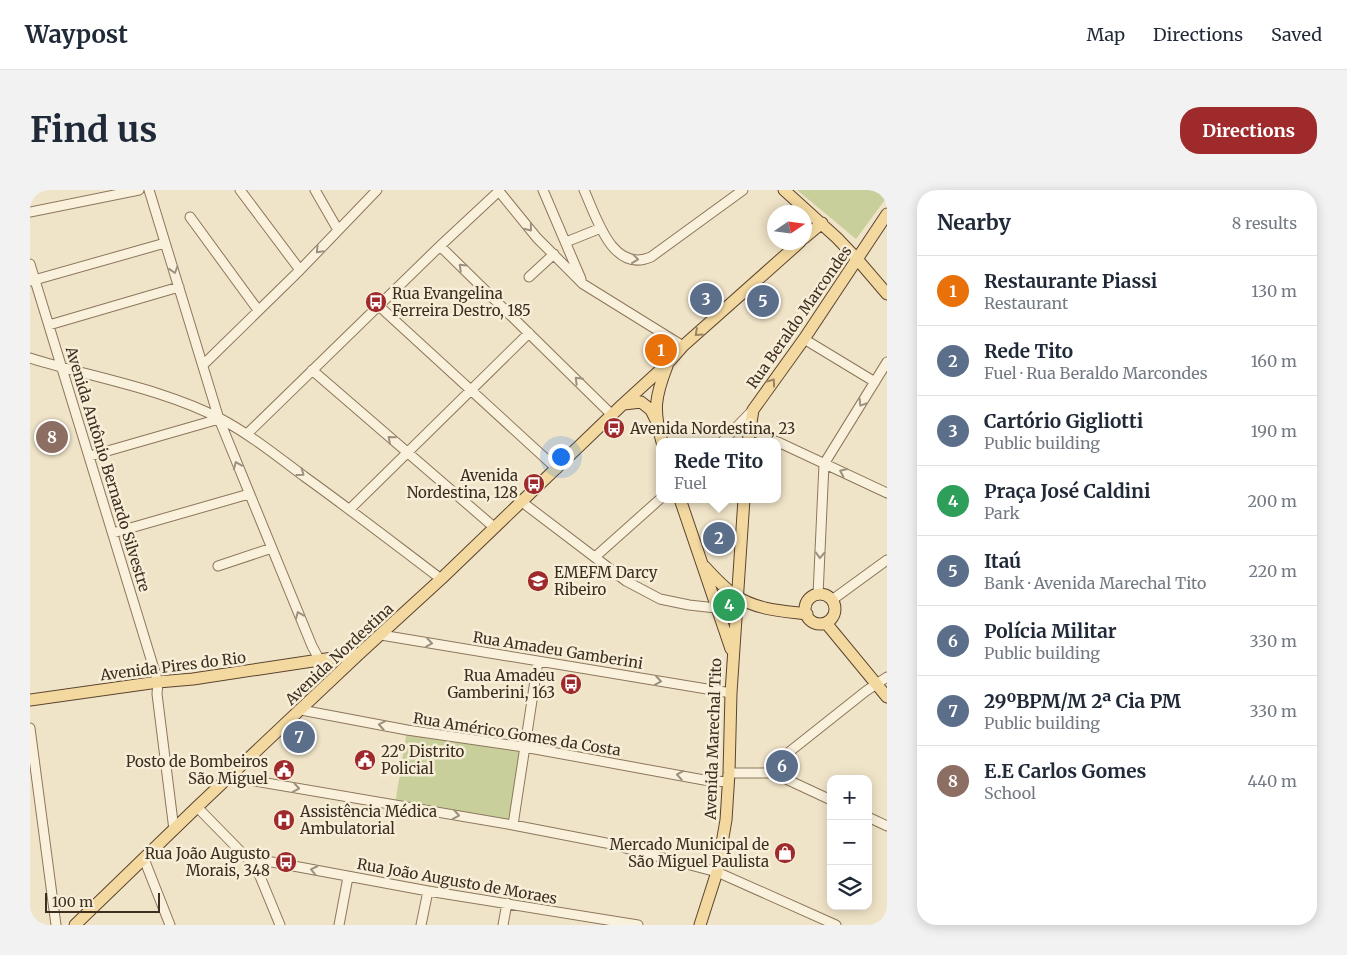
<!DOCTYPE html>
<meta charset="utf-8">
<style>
body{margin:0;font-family:Merriweather,serif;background:#f2f2f3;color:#1f2937}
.controls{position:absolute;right:15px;bottom:15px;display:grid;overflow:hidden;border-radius:10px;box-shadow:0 2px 12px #0003}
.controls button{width:45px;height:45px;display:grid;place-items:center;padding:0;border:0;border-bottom:1px solid #e0e1e3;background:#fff;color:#1f2937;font:25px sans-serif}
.compass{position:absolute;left:737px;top:15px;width:45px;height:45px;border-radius:50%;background:#fff;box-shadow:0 2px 12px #0003;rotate:77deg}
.scale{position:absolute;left:15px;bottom:12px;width:115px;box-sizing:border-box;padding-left:5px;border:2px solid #3d2e20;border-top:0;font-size:14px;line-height:18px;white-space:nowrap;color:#3d2e20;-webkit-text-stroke:4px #f7eed8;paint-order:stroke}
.you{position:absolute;left:530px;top:266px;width:18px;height:18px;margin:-12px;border:4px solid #fff;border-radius:50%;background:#1a73e8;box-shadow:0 0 0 8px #1a73e833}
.badge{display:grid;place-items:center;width:32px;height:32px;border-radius:50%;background:#9e2a2b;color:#fff;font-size:16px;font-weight:700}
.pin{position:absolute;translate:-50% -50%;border:2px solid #fff;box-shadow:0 1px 5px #0006}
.popup{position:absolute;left:626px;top:248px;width:125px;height:65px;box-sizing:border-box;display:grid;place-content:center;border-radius:10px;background:#fff;filter:drop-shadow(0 1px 4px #0005);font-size:16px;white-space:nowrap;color:#747a83}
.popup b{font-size:19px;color:#1f2937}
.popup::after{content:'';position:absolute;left:50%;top:100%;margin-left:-10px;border:10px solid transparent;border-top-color:#fff}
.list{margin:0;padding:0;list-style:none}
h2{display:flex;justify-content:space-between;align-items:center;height:65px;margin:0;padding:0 20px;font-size:21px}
h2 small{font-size:16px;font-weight:400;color:#747a83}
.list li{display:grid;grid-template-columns:32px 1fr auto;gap:15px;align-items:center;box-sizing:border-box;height:70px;padding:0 20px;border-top:1px solid #e0e1e3}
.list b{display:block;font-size:19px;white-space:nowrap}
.list p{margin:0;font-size:16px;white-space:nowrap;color:#747a83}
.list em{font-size:16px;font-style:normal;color:#747a83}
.icon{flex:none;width:28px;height:28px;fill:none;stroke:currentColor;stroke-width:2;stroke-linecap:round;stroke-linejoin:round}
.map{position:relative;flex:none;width:857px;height:735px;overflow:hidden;border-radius:20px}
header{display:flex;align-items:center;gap:30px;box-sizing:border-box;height:70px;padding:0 25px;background:#fff;border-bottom:1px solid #e0e1e3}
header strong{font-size:24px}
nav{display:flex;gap:28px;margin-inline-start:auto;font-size:18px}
.intro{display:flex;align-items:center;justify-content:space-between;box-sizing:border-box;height:120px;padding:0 30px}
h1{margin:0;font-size:35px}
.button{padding:12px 22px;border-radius:20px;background:#9e2a2b;color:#fff;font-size:18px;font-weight:700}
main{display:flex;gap:30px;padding:0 30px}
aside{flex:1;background:#fff;border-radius:20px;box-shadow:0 2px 12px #0003}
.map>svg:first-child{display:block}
.green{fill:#c9cf9b}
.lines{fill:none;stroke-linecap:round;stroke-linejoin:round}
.minor-casing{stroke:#8d765c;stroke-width:11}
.major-casing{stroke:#5b4430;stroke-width:13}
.minor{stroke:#faf1dc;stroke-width:9}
.major{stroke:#f3d9a0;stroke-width:11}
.oneway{stroke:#9c907e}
.oneway2{stroke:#988460}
.labels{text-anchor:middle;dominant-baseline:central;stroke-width:5;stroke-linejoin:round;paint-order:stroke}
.poi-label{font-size:15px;fill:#3d2e20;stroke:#f7eed8;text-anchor:start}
.street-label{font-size:15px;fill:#3d2e20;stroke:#f7eed8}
</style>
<header>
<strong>Waypost</strong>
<nav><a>Map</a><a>Directions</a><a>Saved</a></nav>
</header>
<div class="intro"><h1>Find us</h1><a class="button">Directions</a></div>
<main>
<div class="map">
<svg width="857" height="735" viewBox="0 0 857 735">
<rect width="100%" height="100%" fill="#f0e4c8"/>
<path class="green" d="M767 0H857V7L826 49Z
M377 540 496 558 482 633 365 614Z"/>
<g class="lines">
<g class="minor-casing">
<path id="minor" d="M119 0 189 229 282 456 289 469
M210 0 270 80
M285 0 308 40
M468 0 507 48 553 94 653 156
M513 0 551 89
M554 0C566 26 582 84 621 67L713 0
M0 22 109 0
M160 27 228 120
M536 52 571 38
M410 56 582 225
M0 74 128 492 127 504 144 640
M499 87 524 64
M1 91 135 53
M349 116 527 279
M19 135 149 97
M774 149 845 192
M0 168C64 188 131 198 191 229 221 245 248 267 275 287 321 320 366 355 411 389
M174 174 270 80 347 0
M282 180 465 338
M719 239 747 252
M217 244 410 56 469 1
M692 252 723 220
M748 252 857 303
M60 266 189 229
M492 312 596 391 630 409 659 415 686 418
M320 319 499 143
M83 343 219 304
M565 367 630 309
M188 376 242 358
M788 405 794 274 857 172
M802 410 857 370
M351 445 701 503
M271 520 377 540 494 557 674 590 698 592
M0 538 26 735
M699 583H743L801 610
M738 583 744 574 836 501 857 487
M201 587 483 635 576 653 687 682 806 735
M167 617 218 669 229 684 250 735
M838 627 857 636
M483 635 508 471
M114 669 140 735
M218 669 242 672 398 701 608 735
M309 735 318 687
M391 735 398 701
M473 735 477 713"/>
</g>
<g class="major-casing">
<path id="major" d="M754 0 807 48 827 69 857 104
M774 48 792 33
M594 214 611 212 621 220 626 230
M632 252C623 220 625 207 637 176
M718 252 723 220 774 149 857 24
M650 309 701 459
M675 377C684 387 694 398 706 406 727 420 753 421 777 424
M775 419a15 15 0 1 1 30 0a15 15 0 1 1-30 0Z
M796 433 857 507
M0 510 128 492 163 489 329 464
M45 735 167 617 329 464 411 389 592 215 639 172 653 156 770 52
M670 735 687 682 696 630 699 583 701 503 714 309"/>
</g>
<use href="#minor" class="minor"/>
<use href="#major" class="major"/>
</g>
<defs><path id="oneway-chevron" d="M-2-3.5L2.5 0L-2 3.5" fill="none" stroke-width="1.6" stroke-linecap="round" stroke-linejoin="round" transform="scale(1.25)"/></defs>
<g class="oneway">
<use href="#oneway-chevron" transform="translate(499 38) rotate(51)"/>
<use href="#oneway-chevron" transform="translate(289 60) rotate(134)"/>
<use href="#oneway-chevron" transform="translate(605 69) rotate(7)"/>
<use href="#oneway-chevron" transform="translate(432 77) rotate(-136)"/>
<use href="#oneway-chevron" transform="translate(144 80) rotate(73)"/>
<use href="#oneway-chevron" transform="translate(548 190) rotate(-135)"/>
<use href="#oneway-chevron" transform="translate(832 213) rotate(122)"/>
<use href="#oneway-chevron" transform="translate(361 249) rotate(-139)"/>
<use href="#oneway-chevron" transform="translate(207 275) rotate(-112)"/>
<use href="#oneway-chevron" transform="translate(813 282) rotate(-155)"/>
<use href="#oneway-chevron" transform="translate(271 283) rotate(36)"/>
<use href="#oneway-chevron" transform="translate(790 365) rotate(93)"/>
<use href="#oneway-chevron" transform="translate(269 425) rotate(-112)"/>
<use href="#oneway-chevron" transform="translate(399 453) rotate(9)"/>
<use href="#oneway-chevron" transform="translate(628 491) rotate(9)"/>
<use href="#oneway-chevron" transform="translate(352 535) rotate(-170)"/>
<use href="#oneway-chevron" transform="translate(650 585) rotate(-170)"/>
<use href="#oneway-chevron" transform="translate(266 598) rotate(10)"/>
<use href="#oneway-chevron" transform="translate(426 625) rotate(10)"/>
<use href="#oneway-chevron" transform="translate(284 680) rotate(-168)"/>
</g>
<g class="oneway2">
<use href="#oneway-chevron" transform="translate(668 143) rotate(138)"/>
<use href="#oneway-chevron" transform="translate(742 192) rotate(-54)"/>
</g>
<defs>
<g id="bus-disc" transform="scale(1.125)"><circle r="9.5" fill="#9e2a2b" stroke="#f7eed8"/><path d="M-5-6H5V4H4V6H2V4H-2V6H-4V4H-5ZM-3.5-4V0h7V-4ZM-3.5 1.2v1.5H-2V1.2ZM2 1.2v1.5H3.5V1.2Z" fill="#fff"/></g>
<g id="school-disc" transform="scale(1.125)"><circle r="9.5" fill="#9e2a2b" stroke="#f7eed8"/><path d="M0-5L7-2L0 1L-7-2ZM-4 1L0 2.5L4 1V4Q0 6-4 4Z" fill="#fff"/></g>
<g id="civic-disc" transform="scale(1.125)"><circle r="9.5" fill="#9e2a2b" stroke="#f7eed8"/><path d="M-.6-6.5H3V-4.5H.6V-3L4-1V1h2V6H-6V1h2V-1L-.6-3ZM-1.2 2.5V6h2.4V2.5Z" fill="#fff"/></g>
<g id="hospital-disc" transform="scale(1.125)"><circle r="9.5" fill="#9e2a2b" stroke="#f7eed8"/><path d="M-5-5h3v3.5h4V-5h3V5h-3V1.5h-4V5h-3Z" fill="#fff"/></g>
<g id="shop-disc" transform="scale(1.125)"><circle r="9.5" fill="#9e2a2b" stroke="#f7eed8"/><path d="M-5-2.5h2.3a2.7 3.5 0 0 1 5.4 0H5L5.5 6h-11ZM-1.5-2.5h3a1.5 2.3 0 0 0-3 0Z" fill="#fff"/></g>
</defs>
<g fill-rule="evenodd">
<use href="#bus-disc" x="346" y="112"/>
<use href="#bus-disc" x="584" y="238"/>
<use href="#bus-disc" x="504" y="294"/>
<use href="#school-disc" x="508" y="391"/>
<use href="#bus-disc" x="541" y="494"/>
<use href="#civic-disc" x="335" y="570"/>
<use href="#civic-disc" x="254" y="580"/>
<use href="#hospital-disc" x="254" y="630"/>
<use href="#shop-disc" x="755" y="663"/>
<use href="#bus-disc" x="256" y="672"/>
</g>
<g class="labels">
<g class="poi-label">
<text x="362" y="103">Rua Evangelina<tspan x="362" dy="17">Ferreira Destro, 185</tspan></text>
<text x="600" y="238">Avenida Nordestina, 23</text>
<text x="488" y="285" text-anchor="end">Avenida<tspan x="488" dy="17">Nordestina, 128</tspan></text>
<text x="524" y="382">EMEFM Darcy<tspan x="524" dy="17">Ribeiro</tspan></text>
<text x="525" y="485" text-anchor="end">Rua Amadeu<tspan x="525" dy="17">Gamberini, 163</tspan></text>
<text x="351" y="561">22º Distrito<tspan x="351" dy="17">Policial</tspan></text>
<text x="238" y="571" text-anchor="end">Posto de Bombeiros<tspan x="238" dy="17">São Miguel</tspan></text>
<text x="270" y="621">Assistência Médica<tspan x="270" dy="17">Ambulatorial</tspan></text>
<text x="739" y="654" text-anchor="end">Mercado Municipal de<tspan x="739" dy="17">São Miguel Paulista</tspan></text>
<text x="240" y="663" text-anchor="end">Rua João Augusto<tspan x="240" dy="17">Morais, 348</tspan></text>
</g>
<g class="street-label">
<text transform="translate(769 127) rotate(-55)">Rua Beraldo Marcondes</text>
<text transform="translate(78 279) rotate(73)">Avenida Antônio Bernardo Silvestre</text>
<text transform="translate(528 460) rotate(9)">Rua Amadeu Gamberini</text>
<text transform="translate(309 464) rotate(-43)">Avenida Nordestina</text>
<text transform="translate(143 476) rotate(-7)">Avenida Pires do Rio</text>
<text transform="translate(487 544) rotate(9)">Rua Américo Gomes da Costa</text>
<text transform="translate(683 549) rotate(-88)">Avenida Marechal Tito</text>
<text transform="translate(427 691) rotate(10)">Rua João Augusto de Moraes</text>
</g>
</g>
</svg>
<div class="controls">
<button>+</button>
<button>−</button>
<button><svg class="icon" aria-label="layers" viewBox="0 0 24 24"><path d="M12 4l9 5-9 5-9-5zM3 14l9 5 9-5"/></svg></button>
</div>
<svg class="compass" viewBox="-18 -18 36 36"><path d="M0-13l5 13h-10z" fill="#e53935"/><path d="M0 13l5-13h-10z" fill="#747a83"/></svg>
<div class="scale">100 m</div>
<div class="you"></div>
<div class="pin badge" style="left:631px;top:160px;background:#e8710a">1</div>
<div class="pin badge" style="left:689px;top:348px;background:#5c6f8a">2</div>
<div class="popup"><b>Rede Tito</b>Fuel</div>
<div class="pin badge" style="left:676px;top:109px;background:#5c6f8a">3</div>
<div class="pin badge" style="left:699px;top:415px;background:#2e9e5b">4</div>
<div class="pin badge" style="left:733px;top:111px;background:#5c6f8a">5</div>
<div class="pin badge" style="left:752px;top:576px;background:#5c6f8a">6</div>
<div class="pin badge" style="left:269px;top:547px;background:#5c6f8a">7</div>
<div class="pin badge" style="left:22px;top:247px;background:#8d6e63">8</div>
</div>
<aside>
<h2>Nearby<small>8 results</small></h2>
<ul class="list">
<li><span class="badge" style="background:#e8710a">1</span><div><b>Restaurante Piassi</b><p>Restaurant</p></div><em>130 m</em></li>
<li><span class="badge" style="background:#5c6f8a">2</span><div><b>Rede Tito</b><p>Fuel · Rua Beraldo Marcondes</p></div><em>160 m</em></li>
<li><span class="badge" style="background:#5c6f8a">3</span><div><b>Cartório Gigliotti</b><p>Public building</p></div><em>190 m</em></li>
<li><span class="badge" style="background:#2e9e5b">4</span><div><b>Praça José Caldini</b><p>Park</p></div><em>200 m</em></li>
<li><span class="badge" style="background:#5c6f8a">5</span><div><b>Itaú</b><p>Bank · Avenida Marechal Tito</p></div><em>220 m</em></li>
<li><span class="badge" style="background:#5c6f8a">6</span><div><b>Polícia Militar</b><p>Public building</p></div><em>330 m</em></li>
<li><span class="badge" style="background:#5c6f8a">7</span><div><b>29ºBPM/M 2ª Cia PM</b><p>Public building</p></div><em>330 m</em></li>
<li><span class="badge" style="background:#8d6e63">8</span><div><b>E.E Carlos Gomes</b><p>School</p></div><em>440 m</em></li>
</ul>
</aside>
</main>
